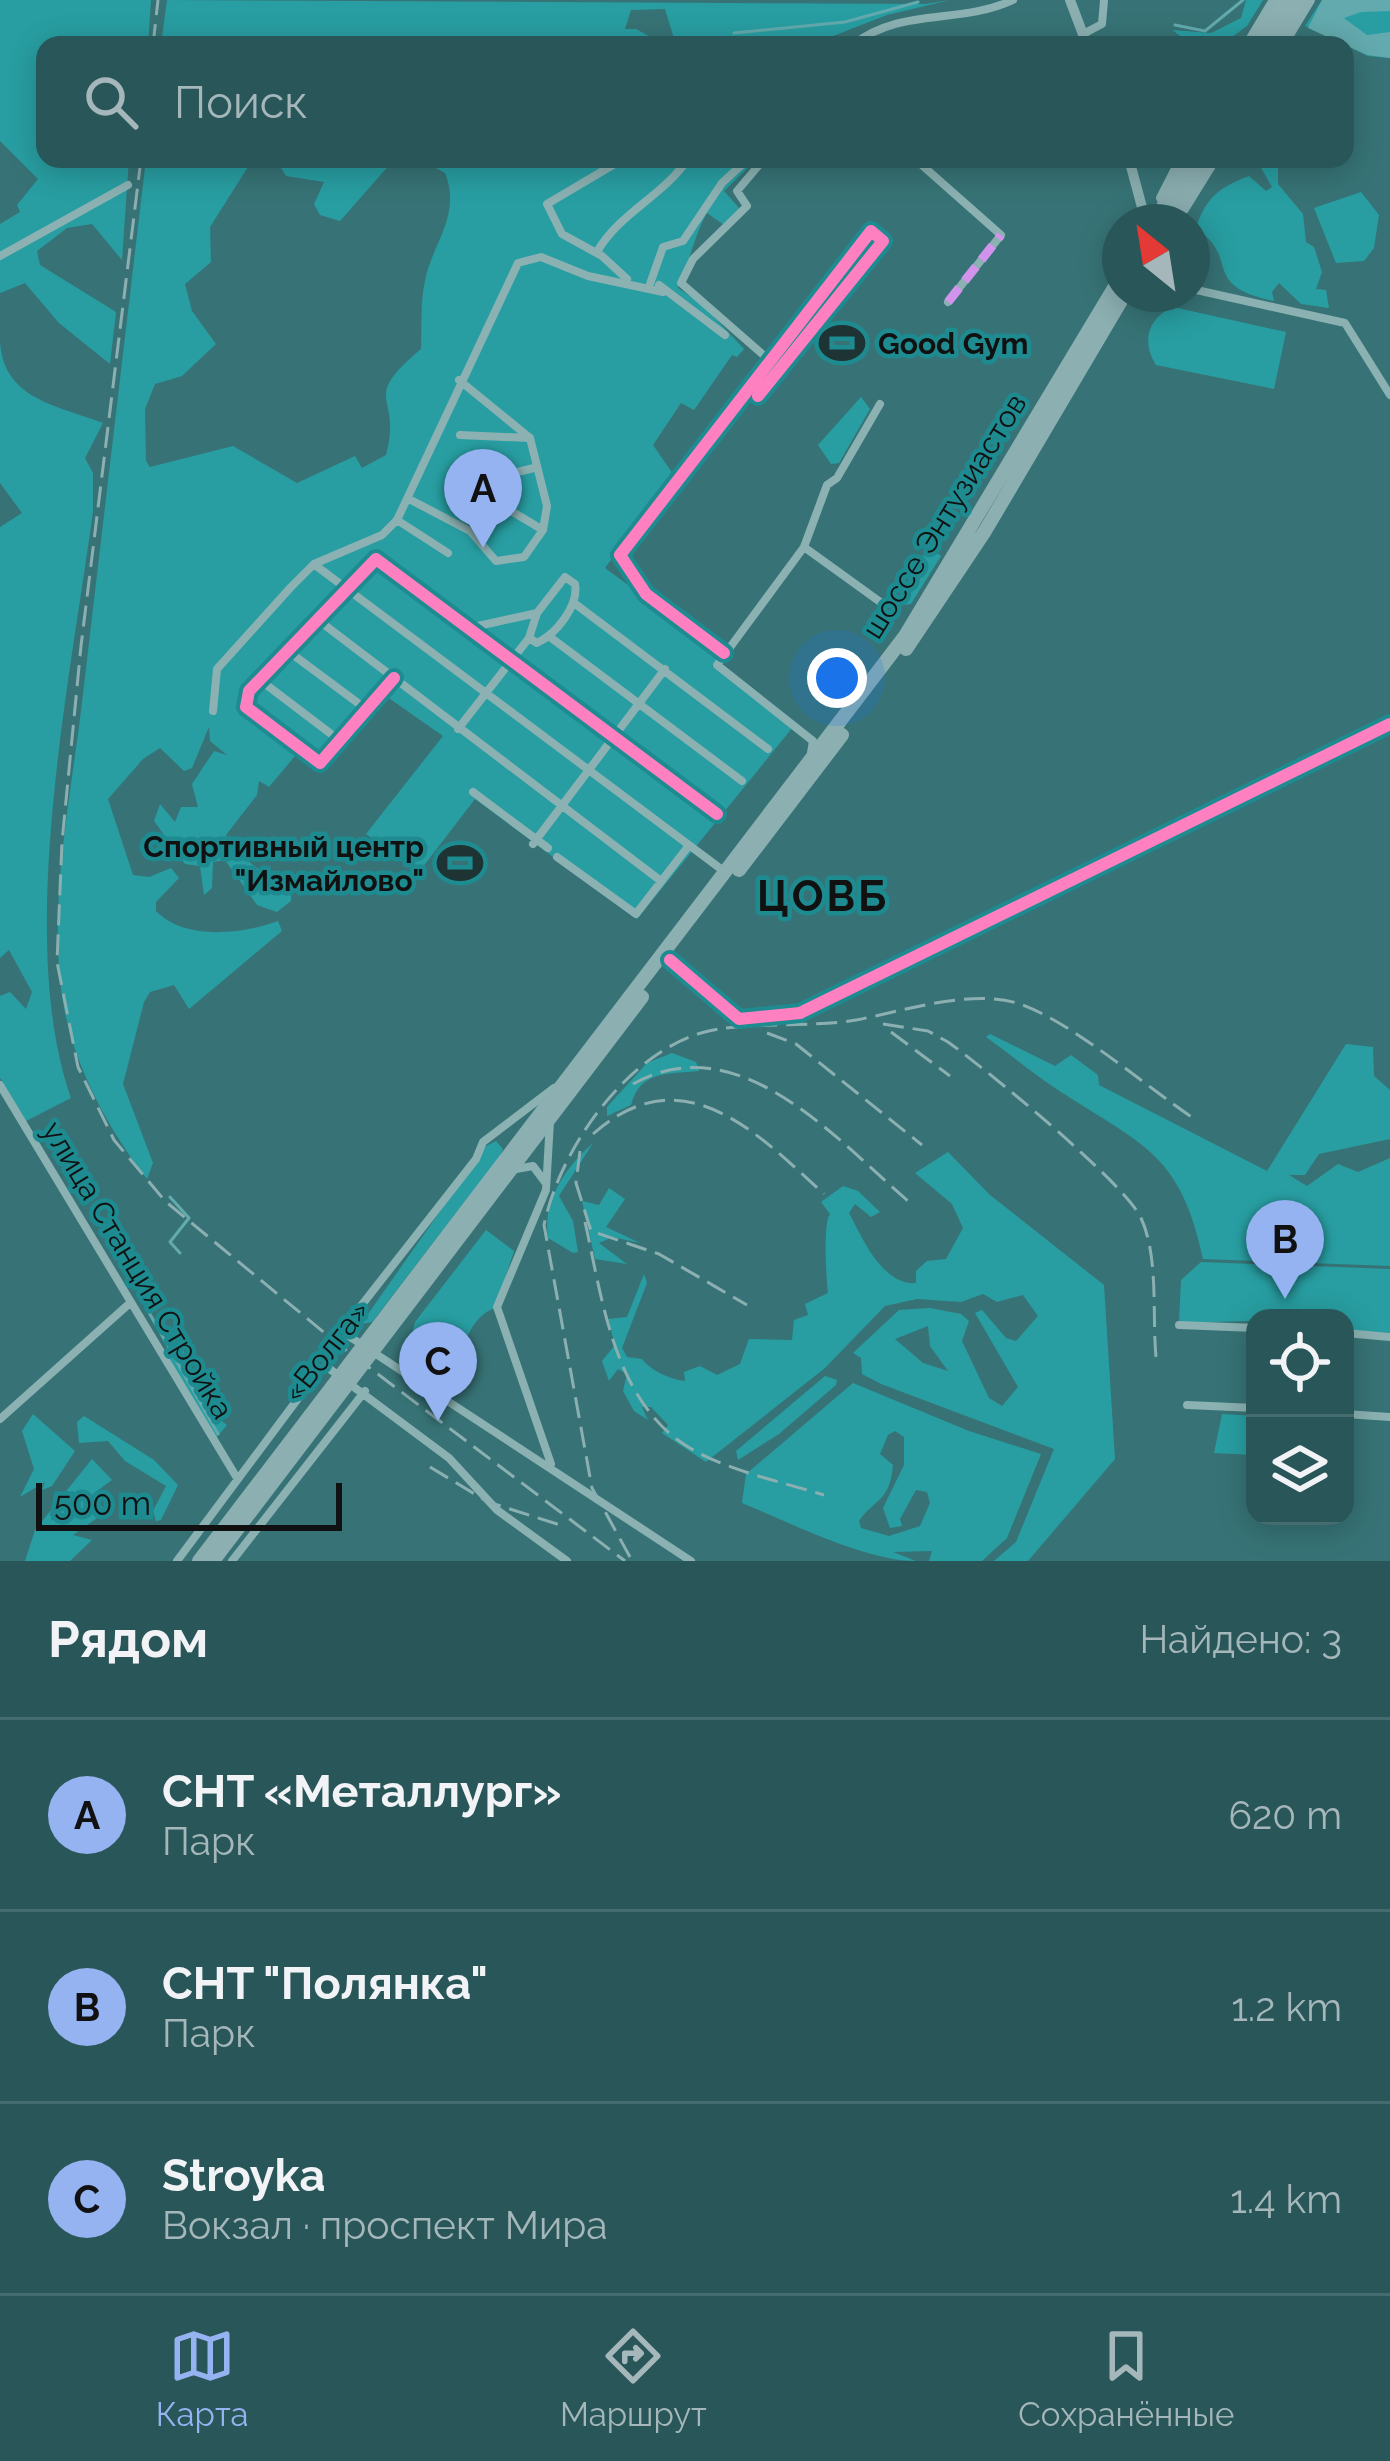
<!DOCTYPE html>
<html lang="ru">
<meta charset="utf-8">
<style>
body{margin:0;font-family:Raleway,sans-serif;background:#315c5e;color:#f1f3f6}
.controls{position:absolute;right:36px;bottom:36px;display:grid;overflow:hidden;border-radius:24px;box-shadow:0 6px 30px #0003}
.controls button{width:108px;height:108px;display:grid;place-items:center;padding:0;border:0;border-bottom:3px solid #456c6e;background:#295658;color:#f1f3f6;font:60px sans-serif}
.compass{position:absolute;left:1102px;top:204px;width:108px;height:108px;border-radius:50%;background:#295658;box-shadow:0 6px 30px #0003;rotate:330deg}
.scale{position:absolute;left:36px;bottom:30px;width:306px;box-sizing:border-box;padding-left:12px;border:6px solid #111;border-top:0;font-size:33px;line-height:42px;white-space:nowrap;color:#111;-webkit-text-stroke:9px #1d8b90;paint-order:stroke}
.you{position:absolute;left:837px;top:678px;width:42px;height:42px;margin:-30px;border:9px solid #fff;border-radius:50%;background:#1a73e8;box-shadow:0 0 0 18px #1a73e833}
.badge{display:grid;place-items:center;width:78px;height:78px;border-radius:50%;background:#95b2f1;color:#111;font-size:39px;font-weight:700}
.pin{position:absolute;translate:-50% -99px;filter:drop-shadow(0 3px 6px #0008)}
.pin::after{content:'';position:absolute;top:63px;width:42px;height:36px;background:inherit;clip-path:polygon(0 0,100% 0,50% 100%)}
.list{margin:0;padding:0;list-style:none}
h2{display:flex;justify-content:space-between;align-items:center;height:156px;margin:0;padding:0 48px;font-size:51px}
h2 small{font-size:39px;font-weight:400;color:#a5b7ba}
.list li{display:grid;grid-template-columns:78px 1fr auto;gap:36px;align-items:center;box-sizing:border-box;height:192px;padding:0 48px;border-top:3px solid #456c6e}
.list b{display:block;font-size:45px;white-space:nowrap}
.list p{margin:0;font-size:39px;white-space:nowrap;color:#a5b7ba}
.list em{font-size:39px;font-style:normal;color:#a5b7ba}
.icon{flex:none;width:66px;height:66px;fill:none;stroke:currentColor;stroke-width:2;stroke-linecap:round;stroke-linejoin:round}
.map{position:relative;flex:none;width:1390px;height:1561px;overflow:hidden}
.search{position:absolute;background:#295658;box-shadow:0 6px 30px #0003;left:36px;right:36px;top:36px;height:132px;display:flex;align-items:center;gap:30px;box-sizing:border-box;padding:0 42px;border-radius:24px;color:#a5b7ba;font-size:45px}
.sheet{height:732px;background:#295658}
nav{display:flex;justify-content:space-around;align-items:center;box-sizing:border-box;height:168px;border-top:3px solid #456c6e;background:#295658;font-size:33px;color:#a5b7ba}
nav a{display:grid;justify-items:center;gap:6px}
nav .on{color:#95b2f1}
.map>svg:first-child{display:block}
.green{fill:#289ea2;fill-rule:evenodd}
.water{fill:#63aaae}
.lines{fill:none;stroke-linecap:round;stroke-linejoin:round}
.stream{stroke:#63aaae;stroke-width:3}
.minor{stroke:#8bb1b2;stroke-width:8}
.major{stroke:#8bafb1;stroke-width:10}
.highway{stroke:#8cafb2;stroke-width:14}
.rail{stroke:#8cafb2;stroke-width:3;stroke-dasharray:21 9;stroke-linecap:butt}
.quiet{stroke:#d193ec;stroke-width:9;stroke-dasharray:18 9;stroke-linecap:butt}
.cycleway-casing{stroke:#1d8b90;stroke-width:20}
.cycleway{stroke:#ff80c0;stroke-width:12}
.labels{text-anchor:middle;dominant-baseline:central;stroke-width:9;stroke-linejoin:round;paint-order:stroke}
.poi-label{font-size:30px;font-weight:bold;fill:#111;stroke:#1d8b90;text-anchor:start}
.street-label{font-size:30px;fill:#111;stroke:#1d8b90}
.district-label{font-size:42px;font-weight:bold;letter-spacing:3px;fill:#111;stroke:#1d8b90}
</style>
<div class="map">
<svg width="1390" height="1561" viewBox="0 0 1390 1561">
<rect width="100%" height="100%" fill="#377376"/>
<path class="green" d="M0 0H151L148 45H45V159H129L122 260 92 224 67 228 37 251 40 265 116 312 110 364 59 323 25 283 0 293V224L20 212 17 205 38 179 0 141Z
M167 0 926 4 950 0 887 15 810 45H676L665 9 631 10 625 29H636L665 45H161Z
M1246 0H1263L1247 26 1221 45 1189 42 1172 30 1211 33 1241 18Z
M1322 0H1390V58L1368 56 1305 26Z
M146 159H253L210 227 211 262 185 284 192 311 216 344 182 376 155 384 145 409 146 461 150 467 233 446 297 483 355 456 362 468 386 455C403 393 358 402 421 349 422 327 420 303 425 281 432 243 462 216 445 173L419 159H757L724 191 739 208 724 225 707 213C693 238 690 262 678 288L702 304 744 349 737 357 732 355 694 410 681 403 653 445 673 474 605 568 721 653 712 666 793 727 637 919 475 799 419 872 366 834 443 736 383 694 320 766 300 750 269 787 259 781 257 795 226 835C232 852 274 881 291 893V901L277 912 257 905 225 860 213 862 212 888 204 895 200 866 185 864 154 821 160 804 175 822 181 807H198L192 784 214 751 227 755 210 741 209 727 192 768 184 771 160 748 143 759 108 799 133 875 149 877 171 868 179 878 156 902V911C185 941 242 934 278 921L282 931 189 1009 174 985 150 992 144 1002 123 1084 153 1163 147 1179C109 1130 74 1067 63 1002 47 903 72 793 83 694 104 515 125 337 146 159Z
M276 159H407L391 163 340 221 320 215 314 204 324 182 286 176Z
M1256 159H1278V184L1303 214 1306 242 1314 247 1322 272 1316 289 1326 290 1329 308 1301 304 1279 283 1272 292 1274 301C1199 285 1242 260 1196 228 1206 197 1220 187 1249 176L1266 191 1272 187Z
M1361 192 1379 215 1374 248 1364 261 1336 263 1314 208Z
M1173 307 1286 332 1274 389 1156 365C1141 341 1148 318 1173 307Z
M0 341C3 399 56 405 103 423L85 458 93 473V511C71 678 15 939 71 1098L26 1121 0 1078V996L10 992 26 1009 32 992 9 950 0 958V527L22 513 0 483Z
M861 397 870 409 839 463 831 464 818 445Z
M933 549 941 556 911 604 895 606 926 550Z
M990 1034 1055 1066 1071 1055 1098 1075 1099 1085 1267 1171 1346 1044 1373 1047 1374 1076 1390 1090V1139L1319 1154 1305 1175H1289L1307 1186 1338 1164 1358 1172 1390 1158V1266L1203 1259C1181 1154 1143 1145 1061 1092 1035 1075 1011 1055 986 1037Z
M672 1053 696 1062 699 1071C669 1074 640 1070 631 1105L607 1116V1107L647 1063Z
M496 1141 503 1149 500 1156 372 1322 361 1324 486 1146Z
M593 1143 559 1196 573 1221 578 1252 573 1253 548 1238C542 1200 567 1166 593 1143Z
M948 1152 990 1195 1104 1285 1115 1459 1028 1561H994L1016 1542 1054 1449 881 1384 862 1374 861 1358 853 1353 899 1310 930 1308 961 1314 969 1321 962 1341 989 1398 1002 1406 1018 1387 975 1313 982 1310 1006 1338 1016 1341 1038 1316 1023 1295 997 1302 983 1294 961 1302 917 1299 885 1306 825 1368 706 1462 662 1433 668 1425 651 1407H642L648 1420 634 1411 623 1391 627 1374 618 1369 609 1381 602 1361 615 1345 608 1319 627 1317 644 1274 647 1283 622 1348 627 1357 642 1359C650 1370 669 1379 685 1381L684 1372 700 1366 717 1375 740 1364 749 1339 792 1340 794 1320 808 1315 805 1304 828 1293C826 1275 823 1223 830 1214L821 1202 843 1186 858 1191 880 1212 871 1217 855 1204 849 1213C861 1235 882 1286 916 1283V1271L927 1261 946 1259 963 1228 952 1204 915 1173ZM928 1326 930 1346 948 1371 923 1363 895 1339Z
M609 1188 625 1199 606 1227 640 1243 613 1237 599 1243 627 1264 595 1259 582 1201 599 1205Z
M486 1230 514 1251 495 1308C472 1316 464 1342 458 1365L412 1334 415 1322Z
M1201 1262 1390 1269V1333L1345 1330V1318L1179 1323 1181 1280Z
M180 1343 214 1415 227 1425 216 1438 166 1353Z
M825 1376 837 1380 836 1385 779 1434 738 1460 736 1451Z
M853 1383 969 1431 1041 1454 1007 1538 982 1561H929L932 1551 893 1552 916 1561C865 1561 791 1523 742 1503L746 1474ZM895 1431 904 1437V1465L883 1508 890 1528 902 1526 900 1519 916 1490 927 1492 930 1503 920 1526 889 1536 861 1528 859 1521C874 1499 890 1502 893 1465L880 1454 888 1435Z
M33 1414 75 1451 52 1486 42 1490 45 1482 20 1497 34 1469 22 1431Z
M1222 1414 1255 1416V1455L1214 1453Z
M84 1416 154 1460 178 1485 161 1520 156 1521 153 1511 166 1486 125 1461 108 1441 79 1443 77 1422Z
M92 1459 112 1480 97 1491 96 1501 107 1511 73 1535 92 1540 70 1561H25L35 1530Z"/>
<path class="water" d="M1322 0H1390V11L1361 12 1344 18 1367 35 1390 32V58L1367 55 1308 28Z"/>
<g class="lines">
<path class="stream" d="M1175 25 1205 31 1243 0
M734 33 845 22 918 2
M170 1197 189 1218 170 1242 180 1253
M147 1309 218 1434"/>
<path class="minor" d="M1083 34 1102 24 1104 0
M853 45C900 7 960 25 1013 0
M623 159 547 204 562 234 602 256 627 279
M764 159 737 191 747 206 693 259 681 283 768 359
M915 159 1001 235 948 302
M597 252C619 213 663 196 688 159
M0 256 128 185
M650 284 663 247 683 241 722 183 748 159
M659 285 725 335
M1192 289 1345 323 1390 395
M460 435 530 438
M509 474 534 468
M474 489 543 530
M409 499 470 531 496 561 524 557 543 530 547 506 530 438 459 380
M397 520 448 553
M804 547 883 604
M315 565 725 872
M574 603 768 749
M318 620 661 881
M469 628 537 613
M550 637 742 781
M288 651 366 709
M724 653 646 594 620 555 871 231 883 241 758 396
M394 678 320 763 246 707 249 691 376 559 717 814
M260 680 339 740
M213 711 217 669 291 587 314 564 382 535 397 520 518 263 541 257 588 276 663 292
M458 729 529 638 537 643C556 634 579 606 575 584L565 577 537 613 529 638
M811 753 813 741 717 665 804 547 827 485 837 478 880 404
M473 792 548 848
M533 844 665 669
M557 857 636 914 687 848
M670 960 739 1019 800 1013 1390 724
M0 1085 237 1478
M554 1088 483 1142 476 1159 350 1320 347 1335 691 1561
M550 1121 546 1190 497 1307 551 1464
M516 1169 533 1166 545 1182
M1179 1325 1255 1328
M1345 1333 1390 1337
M1187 1405 1255 1408
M1345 1414 1390 1417
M0 1419 130 1303
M177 1561 317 1373 327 1367 449 1458 497 1510 567 1561
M232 1561 365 1391"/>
<path class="major" d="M1070 0 1087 45
M1247 45 1274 0
M1283 45 1310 0
M1129 159 1146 222
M1161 198 1181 159
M1184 209 1215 159"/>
<path class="highway" d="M1259 45 1286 0
M1274 45 1300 0
M1154 222 1191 159
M1168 222 1207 159
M906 649 985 531 1125 294
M739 870 842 735
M199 1561 905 636 1120 278
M213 1561 642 997"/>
<path class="rail" d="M153 45 158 0
M141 159 81 646 62 842 57 962 78 1067 114 1140 165 1201 338 1344 625 1561
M883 1024 928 1031 948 1042C987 1070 1124 1182 1141 1218 1159 1257 1152 1315 1156 1357
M891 1032 950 1076
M767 1033 796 1044 922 1145
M633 1084C738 1025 835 1138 908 1201
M593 1134C683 1054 757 1133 824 1194
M580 1151 576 1183 591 1231 659 1254 747 1305
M585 1222C602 1297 613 1398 685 1445 724 1470 779 1481 824 1495
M430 1467 488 1502 560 1525
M630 1557 592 1488 544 1225C560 1149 625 1056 701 1033 741 1021 809 1028 856 1020 904 1011 972 988 1020 1004 1072 1022 1148 1088 1196 1120"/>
<path class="quiet" d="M948 302 1001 235"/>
<g class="cycleway-casing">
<path id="cycleway" d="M724 653 646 594 620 555 871 231 883 241 758 396
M394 678 320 763 246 707 249 691 376 559 717 814
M670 960 739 1019 800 1013 1390 724"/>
</g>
<use href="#cycleway" class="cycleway"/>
</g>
<defs>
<g id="stadium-bare" transform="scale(3.6)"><path d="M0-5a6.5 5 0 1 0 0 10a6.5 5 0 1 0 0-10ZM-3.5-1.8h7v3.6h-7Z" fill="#1e3334" stroke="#1d8b90" stroke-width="2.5" paint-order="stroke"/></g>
</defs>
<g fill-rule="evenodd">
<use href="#stadium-bare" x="842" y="343"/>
<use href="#stadium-bare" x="460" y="863"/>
</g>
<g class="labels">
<g class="poi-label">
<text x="878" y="343">Good Gym</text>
<text x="424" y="846" text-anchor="end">Спортивный центр<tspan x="424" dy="34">"Измайлово"</tspan></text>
</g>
<g class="street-label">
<text transform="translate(944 516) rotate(-58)">шоссе Энтузиастов</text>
<text transform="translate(138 1270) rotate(59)">улица Станция Стройка</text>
<text transform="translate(326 1351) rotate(-52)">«Волга»</text>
</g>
<g class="district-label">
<text x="823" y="896">ЦОВБ</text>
</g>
</g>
</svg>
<div class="controls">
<button><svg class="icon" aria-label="locate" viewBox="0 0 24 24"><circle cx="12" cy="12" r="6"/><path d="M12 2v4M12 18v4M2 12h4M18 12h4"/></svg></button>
<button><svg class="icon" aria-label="layers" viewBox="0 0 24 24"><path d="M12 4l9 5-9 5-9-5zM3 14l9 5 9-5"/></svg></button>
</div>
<svg class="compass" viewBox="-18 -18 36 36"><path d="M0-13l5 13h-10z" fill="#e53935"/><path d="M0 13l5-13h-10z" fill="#a5b7ba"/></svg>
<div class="scale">500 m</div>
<div class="you"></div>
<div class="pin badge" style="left:483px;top:548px">A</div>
<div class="pin badge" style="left:1285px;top:1299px">B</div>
<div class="pin badge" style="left:438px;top:1421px">C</div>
<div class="search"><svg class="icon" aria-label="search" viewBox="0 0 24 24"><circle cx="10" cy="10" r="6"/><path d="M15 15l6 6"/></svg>Поиск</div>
</div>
<section class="sheet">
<h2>Рядом<small>Найдено: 3</small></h2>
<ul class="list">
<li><span class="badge">A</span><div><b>СНТ «Металлург»</b><p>Парк</p></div><em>620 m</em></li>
<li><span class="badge">B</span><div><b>СНТ &quot;Полянка&quot;</b><p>Парк</p></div><em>1.2 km</em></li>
<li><span class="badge">C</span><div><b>Stroyka</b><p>Вокзал · проспект Мира</p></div><em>1.4 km</em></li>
</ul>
</section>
<nav>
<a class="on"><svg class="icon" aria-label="map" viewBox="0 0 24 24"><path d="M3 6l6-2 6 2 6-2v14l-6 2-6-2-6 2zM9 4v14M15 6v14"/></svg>Карта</a>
<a><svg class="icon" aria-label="directions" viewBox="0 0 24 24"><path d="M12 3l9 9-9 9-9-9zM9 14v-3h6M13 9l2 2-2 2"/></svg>Маршрут</a>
<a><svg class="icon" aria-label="saved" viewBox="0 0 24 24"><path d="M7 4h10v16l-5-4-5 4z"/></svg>Сохранённые</a>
</nav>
